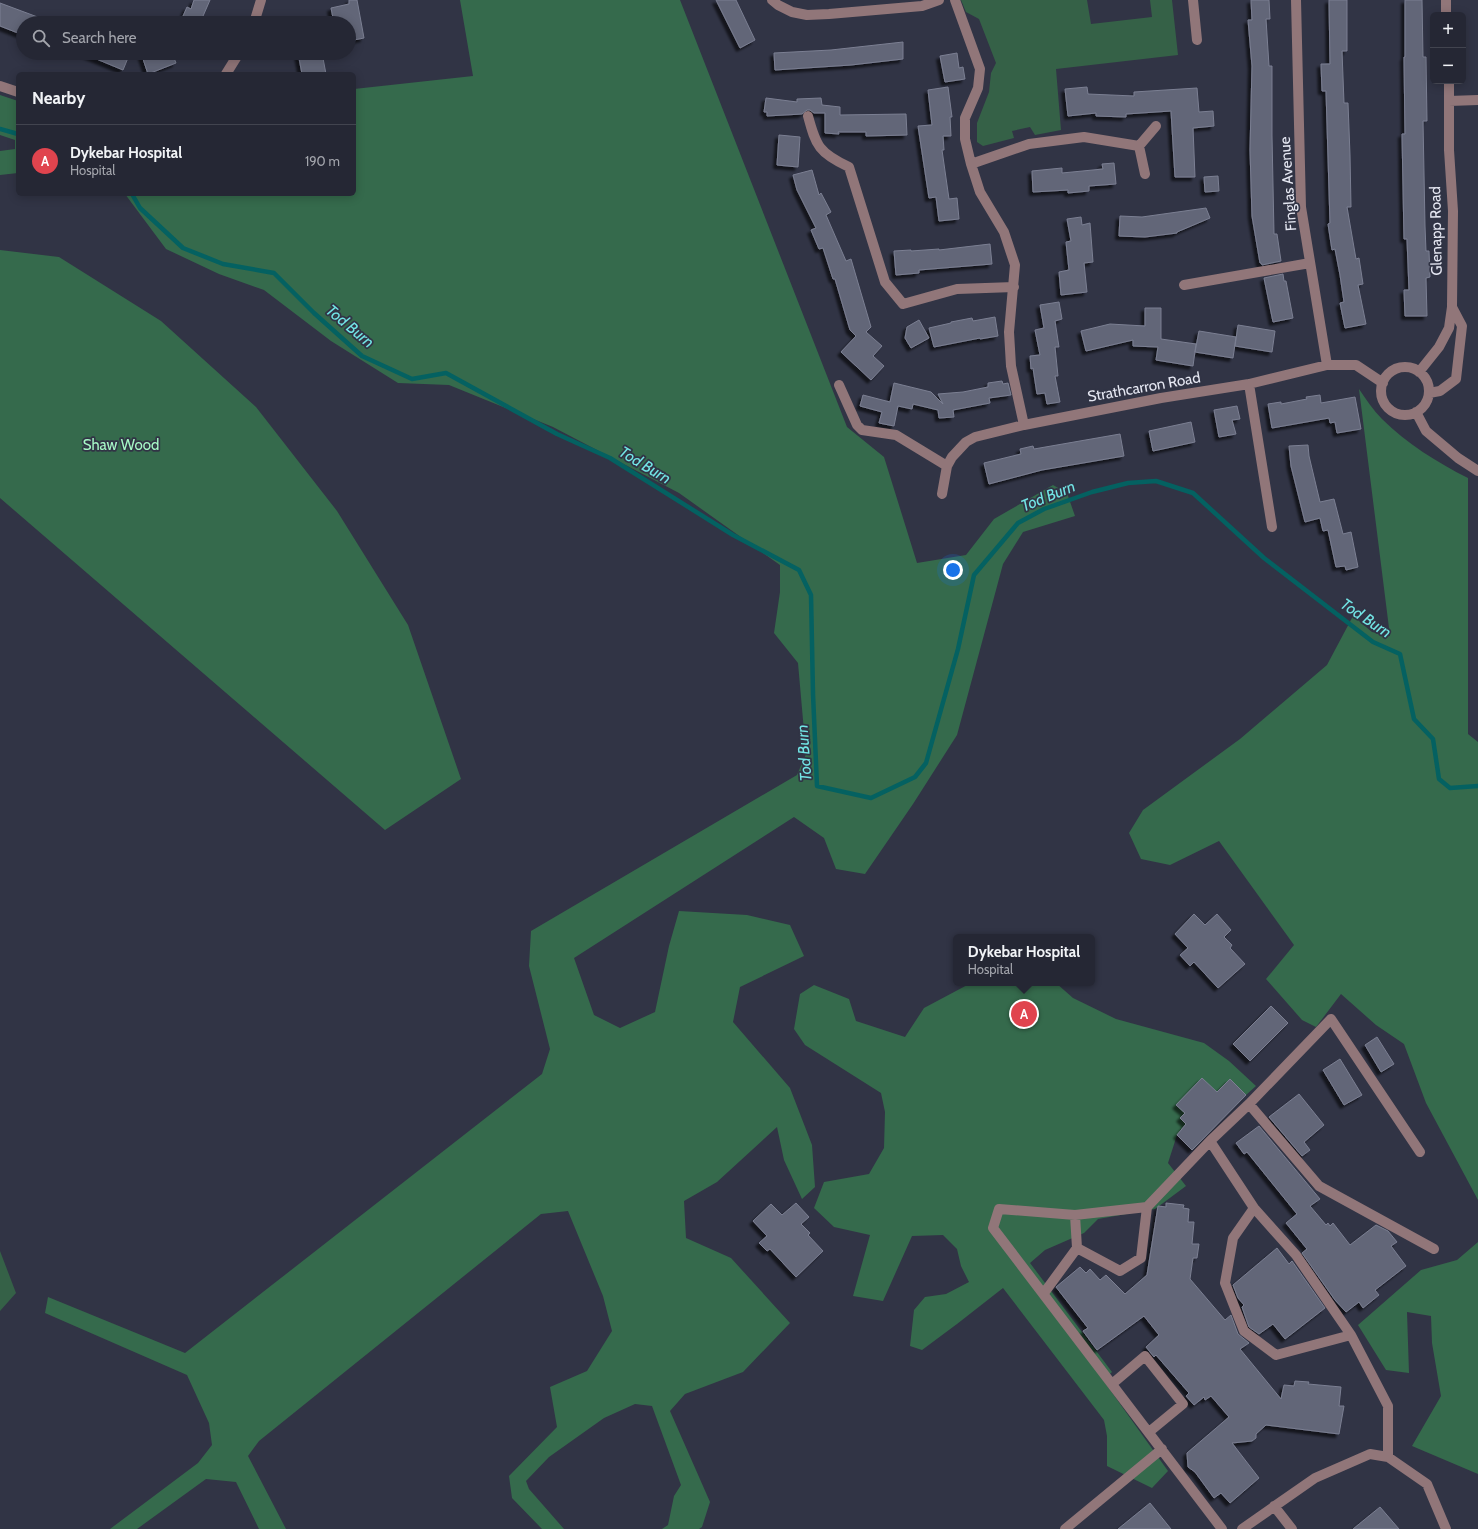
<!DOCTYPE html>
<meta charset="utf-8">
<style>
body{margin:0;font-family:Cabin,sans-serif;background:#2d2f3c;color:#f1f3f6}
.controls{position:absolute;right:12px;top:12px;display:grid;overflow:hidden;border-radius:6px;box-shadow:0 2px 10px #0003}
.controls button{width:36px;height:36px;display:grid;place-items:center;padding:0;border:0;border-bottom:1px solid #42444f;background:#252734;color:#f1f3f6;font:20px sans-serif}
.you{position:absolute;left:953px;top:570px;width:14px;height:14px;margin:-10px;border:3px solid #fff;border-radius:50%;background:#1a73e8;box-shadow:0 0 0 6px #1a73e833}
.badge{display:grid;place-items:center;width:26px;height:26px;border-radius:50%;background:#bca0f2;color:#fff;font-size:13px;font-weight:700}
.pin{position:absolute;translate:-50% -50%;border:2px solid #fff;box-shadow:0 1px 4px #0006}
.popup{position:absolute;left:953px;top:934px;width:142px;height:52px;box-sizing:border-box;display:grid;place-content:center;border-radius:6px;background:#252734;filter:drop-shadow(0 1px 3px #0005);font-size:13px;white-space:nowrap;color:#a3a5ac}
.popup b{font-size:15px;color:#f1f3f6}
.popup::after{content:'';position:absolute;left:50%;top:100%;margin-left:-8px;border:8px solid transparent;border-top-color:#252734}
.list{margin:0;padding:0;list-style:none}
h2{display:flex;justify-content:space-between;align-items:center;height:52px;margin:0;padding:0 16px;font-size:17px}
h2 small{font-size:13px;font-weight:400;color:#a3a5ac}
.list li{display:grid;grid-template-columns:26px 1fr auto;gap:12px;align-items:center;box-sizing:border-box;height:72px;padding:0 16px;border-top:1px solid #42444f}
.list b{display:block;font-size:15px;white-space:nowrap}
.list p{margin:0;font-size:13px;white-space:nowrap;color:#a3a5ac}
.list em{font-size:13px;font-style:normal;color:#a3a5ac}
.icon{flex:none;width:22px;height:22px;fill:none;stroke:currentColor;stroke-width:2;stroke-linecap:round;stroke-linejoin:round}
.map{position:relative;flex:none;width:1478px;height:1529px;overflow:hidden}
.search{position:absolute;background:#252734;box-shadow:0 2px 10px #0003;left:16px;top:16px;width:340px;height:44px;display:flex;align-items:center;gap:10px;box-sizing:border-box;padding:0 14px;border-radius:22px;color:#a3a5ac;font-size:15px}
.panel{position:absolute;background:#252734;box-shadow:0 2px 10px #0003;left:16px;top:72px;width:340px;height:124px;border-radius:6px}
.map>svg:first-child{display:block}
.green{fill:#356147}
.forest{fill:#356a4c}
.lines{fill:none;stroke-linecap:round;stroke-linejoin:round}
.stream{stroke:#046161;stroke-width:4.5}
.building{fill:#626678;stroke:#7b7f92;filter:url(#shadow)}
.minor{stroke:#917679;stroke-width:10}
.labels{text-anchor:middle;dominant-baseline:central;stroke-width:3.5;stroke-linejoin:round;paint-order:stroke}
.street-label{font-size:15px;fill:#e6e8f3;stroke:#313445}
.park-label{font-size:15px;fill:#a6f8c6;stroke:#313445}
.water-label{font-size:16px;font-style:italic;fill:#72e5e5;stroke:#313445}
</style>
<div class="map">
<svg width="1478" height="1529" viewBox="0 0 1478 1529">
<defs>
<filter id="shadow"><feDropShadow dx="-3.5" dy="3.5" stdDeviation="1" flood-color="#0009"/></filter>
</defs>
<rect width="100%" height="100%" fill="#313445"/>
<path class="green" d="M961 0H1087L1091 24 1152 17 1150 0H1172L1178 55 1056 69 1061 130 1035 135 1030 127 1012 131 1014 138 983 146 977 142V123L989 92 991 73 996 63 979 19 966 12Z
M0 1251 16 1293 0 1311Z"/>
<path class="forest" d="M460 0H680L847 427 884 457 917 563 966 555 994 519 1053 485 1067 493 1075 516 1023 532 1003 564 957 735 913 804 865 874 836 869 824 838 794 817 574 958 594 1015 620 1028 655 1012 669 946 679 911 747 915 790 925 804 956 740 987 733 1022 790 1088 812 1145 815 1187 802 1199 784 1160 777 1127 717 1182 684 1201 686 1238 731 1258 790 1323 743 1372 685 1394 670 1411 710 1502 702 1527 699 1529H662L668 1525 674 1496 681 1485 652 1406 635 1404 604 1418 549 1457 526 1481 529 1489 564 1529H542L512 1498 509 1476 557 1427 550 1387 587 1371 612 1331 603 1296 568 1211 541 1214 259 1441 248 1456 286 1529H259L236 1482 206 1479 137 1529H110L198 1463 212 1445 209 1423 187 1375 45 1313 48 1297 185 1353 542 1074 550 1049 529 966 531 931 797 775 806 754 798 663 774 633 780 592V565L679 493 553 427 449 385 398 383 331 341 264 290 219 274 166 249 125 194H354V89L473 76Z
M0 95 18 101V173L0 175V151L15 149V140L0 135Z
M0 250 59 257 161 321 256 407 337 511 408 625 461 779 385 830 0 498Z
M1359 389C1366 399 1373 410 1382 419 1406 443 1438 463 1468 478V734L1478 742V1200L1426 1103 1404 1044 1376 1025 1341 994 1316 1027 1302 1020 1266 979 1294 945 1219 841 1170 865 1141 859 1129 833 1143 810 1240 739 1327 665 1353 616 1372 632 1390 636Z
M971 983H1056L1073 998 1116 1019 1204 1043 1229 1061 1256 1086 1246 1095 1230 1079 1217 1092 1202 1079 1185 1113 1180 1118 1186 1124 1177 1135 1168 1163 1186 1186 1155 1209 1098 1219 1084 1233 1045 1250 1030 1263 1112 1372 1103 1380 1168 1471 1152 1488 1107 1466V1436L1104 1420 1003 1288 957 1324 922 1350 910 1346 914 1310 925 1297 946 1294 969 1282 961 1266 957 1249 943 1235 912 1236 883 1301 853 1296 870 1235 834 1227 814 1208 824 1182 869 1174 884 1148 885 1112 881 1093 805 1045 794 1029 800 994 814 985 849 999 856 1021 905 1037 924 1008Z
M1478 1242V1474L1412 1446 1441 1396 1432 1343 1431 1316 1407 1312 1409 1373 1386 1370 1358 1325 1421 1270 1457 1260Z"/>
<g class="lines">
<path class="stream" d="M0 129 18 134
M132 194 140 208 183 248 223 264 274 273 314 313 362 356 412 379 446 373 557 434 610 458 733 535 799 570 811 595 813 694 817 786 871 798 915 777 926 763 958 649 974 575 1018 523 1044 509 1092 492 1128 483 1156 481 1193 493 1264 558 1373 642 1400 654 1414 719 1433 739 1439 779 1450 788 1478 786"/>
</g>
<path class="building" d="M194 0H210L200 23H180L187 7 191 9Z
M349 0H357L364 38 349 41V23H334L331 8 349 4Z
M716 0H736L755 40 740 48Z
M1251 0H1269L1270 19H1266L1269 66H1272V136L1274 234H1277L1281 261 1262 265 1261 263H1260L1252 216 1250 150 1252 66 1248 20H1252Z
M1329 0H1347V51H1342L1344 103H1348L1350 155 1351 207H1347L1356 259 1359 258 1363 284 1358 285 1366 324 1345 328 1340 303 1344 302 1340 275 1335 249 1332 250 1328 224 1330 223 1326 91H1322L1321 64H1330Z
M1405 0H1422L1423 57H1426L1427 121H1423L1425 226 1426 251H1429L1430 277 1426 278 1427 316H1405L1404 290H1409L1407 239H1404L1402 134H1405L1404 57H1405Z
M0 3 51 22 50 23H23V35L0 26Z
M903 42V59L851 65 775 70 774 53 831 50Z
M82 53H130L123 70Z
M141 53H172L176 63 148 74Z
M298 53H322L326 74H302Z
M957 53 959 68 963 67 965 79 945 82 940 56Z
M948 87 952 117H950L951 136H943L944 150H942L949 199 957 198 959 219 939 221 936 197 929 198 918 126 932 125 928 90Z
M1087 87 1088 94 1134 96V92L1197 88 1199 112 1213 111 1214 126 1193 128 1195 177H1175L1171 111 1126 114V117L1096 116V113L1068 116 1065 89Z
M766 98 797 102V99L821 98 822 105 840 107V115L906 114 907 135 866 136V132H838L839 134 825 133V113H814L810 110H807L802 114 767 116V112H764Z
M779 135 800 137 798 167 777 165Z
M1114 163 1116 184 1089 186V191L1068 193V190L1033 192 1032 171 1062 168V173L1103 169 1102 164Z
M812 170 819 195 821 193 831 212 826 215 846 261 851 259 871 327 866 332 882 346 873 356 884 366 871 380 841 352 856 336 850 330 835 279H833L823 248 819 249 811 230 816 228 797 190 793 175Z
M1218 176 1219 191 1205 192 1204 177Z
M1206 208 1210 218 1177 232V233L1145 237 1119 236 1120 216 1142 217Z
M1081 217 1082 225 1090 223 1093 262 1084 263 1087 292 1061 295 1059 272 1069 270 1066 242 1071 241 1067 219Z
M990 244 992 264 919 270V273L896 275 894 251 911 250V251L939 249V250Z
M1283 274 1284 281H1286L1293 318 1273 322 1264 278Z
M1059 302 1062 319 1055 321 1059 347H1055L1058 376H1055L1060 402 1047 404 1045 393 1037 394 1033 368 1031 369 1030 356 1040 355 1035 330 1044 328 1040 305Z
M1145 308H1161V339L1196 344 1193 366 1156 360 1158 347 1133 346V340L1086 351 1081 331 1110 324 1145 326Z
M995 317 998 336 980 339V338L934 347 929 328 951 323V322L972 318 973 321Z
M919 320 929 338 911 348 905 338 907 327Z
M1238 325 1275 331 1272 352 1235 346Z
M1199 331 1236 337 1233 358 1195 352Z
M1002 381 1003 384 1008 383 1011 395 989 398 990 403 953 410 954 417 939 418 938 410 913 404 912 409 898 406 894 426 879 423 882 412 860 406 863 395 890 402 894 383 931 392 943 404 938 394 963 392 988 387V383Z
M1320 395 1321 403 1355 397 1361 429 1337 433 1335 422 1330 423 1329 418 1272 428 1268 404 1281 402V404L1307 399 1306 397Z
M1237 406 1240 419 1232 420 1236 434 1219 437 1214 410Z
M1191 422 1195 442 1153 451 1149 431Z
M1120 434 1124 456 1042 470 989 484 984 463 1021 454 1020 449 1033 446 1034 449Z
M1308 445 1309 456 1320 502 1334 499 1343 534 1351 532 1358 567 1346 570 1345 566 1336 567 1328 530 1323 531 1320 518 1305 522 1291 466 1289 446Z
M1194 914 1205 925 1217 914 1231 930 1224 937 1232 945 1230 948 1245 964 1218 988 1194 962 1190 966 1180 955 1188 948 1175 934Z
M1271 1006 1288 1023 1250 1061 1233 1044Z
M1377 1037 1394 1064 1381 1072 1365 1045Z
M1340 1059 1362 1095 1344 1105 1323 1070Z
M1202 1078 1217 1092 1230 1079 1246 1095 1192 1150 1177 1135 1186 1124 1180 1118 1185 1113 1176 1105Z
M1299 1094 1324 1125 1304 1142 1310 1150 1302 1156 1269 1117Z
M1259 1126 1320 1199 1310 1206 1326 1225 1328 1223 1330 1226 1333 1223 1350 1245 1376 1225 1388 1231 1397 1242 1391 1246 1406 1266 1375 1290 1379 1295 1363 1308 1359 1302 1346 1312 1335 1300 1302 1253 1307 1249 1286 1223 1297 1214 1247 1152 1244 1154 1236 1143Z
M796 1203 809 1217 801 1224 810 1233 808 1235 823 1251 796 1277 770 1249 767 1251 759 1243 767 1236 753 1221 771 1204 782 1215Z
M1166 1203 1184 1205 1183 1208 1189 1209 1188 1222H1194L1192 1244H1199L1197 1258H1193L1190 1279 1225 1320 1231 1315 1238 1334 1249 1343 1240 1349 1281 1399 1284 1385 1294 1386 1295 1381 1309 1382 1308 1384 1341 1387 1339 1406H1344L1339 1434 1266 1425 1256 1434V1438L1252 1441 1232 1443 1259 1478 1230 1503 1221 1493 1214 1498 1195 1472 1188 1467 1187 1453 1229 1417 1211 1396 1205 1400 1204 1397 1194 1405 1186 1396 1189 1393 1156 1355 1154 1357 1146 1347 1159 1335 1144 1316 1097 1350 1083 1331 1088 1328 1056 1287 1080 1267 1086 1273 1090 1269 1100 1280 1106 1275 1125 1294 1147 1275 1158 1206 1166 1207Z
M1277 1248 1289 1264 1292 1261 1325 1308 1285 1339 1273 1324 1259 1334 1249 1327 1242 1307 1244 1305 1238 1298 1233 1285Z
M1150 1503 1171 1529H1118Z
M1380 1507 1399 1529H1353Z"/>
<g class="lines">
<path class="minor" d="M772 0 778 5 792 12 807 15 829 14 922 6 939 0
M955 0 980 69 978 88 965 118V139L971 164 980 192 1004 232 1015 265 1009 332 1011 366 1024 425
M1193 0 1197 40
M1296 0 1301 207 1327 365
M1446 0V15
M254 23 261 0
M226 74 239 53
M0 86 18 92
M1449 101 1478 100
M808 116C816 146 819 153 849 167L885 282 903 304 957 289 1014 287
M1139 146 1145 174
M971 164 1029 144 1084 137 1139 146 1156 126
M1184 285 1310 263
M1381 391a24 24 0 1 1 48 0a24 24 0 1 1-48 0Z
M1419 372 1439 347 1449 328 1452 307 1453 211 1449 150V81
M1249 384 1272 527
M839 385 857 425 862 430 896 435 947 466
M1429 393 1440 391 1456 379 1462 326 1452 307
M1416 412 1426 431 1458 458 1478 471
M942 494 947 466 952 457 966 442 975 437 1024 425 1161 398 1249 384 1327 365H1356L1383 383
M1249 1104 1319 1186 1434 1249
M1210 1141 1147 1207 1075 1215 999 1209 993 1228 1222 1529
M1420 1152 1331 1019 1249 1104 1210 1141 1254 1208 1296 1255 1351 1335 1388 1406V1457L1427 1484 1446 1529
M1254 1208 1233 1238 1225 1283 1244 1331 1276 1355 1351 1335
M1077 1248 1120 1271 1141 1258 1147 1207
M1044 1293 1077 1248 1075 1215
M1112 1384 1145 1356 1183 1404 1149 1432
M1274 1506 1292 1529
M1065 1529 1162 1449
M1242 1529 1315 1478 1370 1454 1388 1457"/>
</g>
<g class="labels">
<g class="street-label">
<text transform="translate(1288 184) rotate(-94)">Finglas Avenue</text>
<text transform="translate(1436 231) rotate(-91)">Glenapp Road</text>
<text transform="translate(1144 387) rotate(-10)">Strathcarron Road</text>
</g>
<g class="park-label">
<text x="121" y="445">Shaw Wood</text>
</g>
<g class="water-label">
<text transform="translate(350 326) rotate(40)">Tod Burn</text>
<text transform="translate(645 465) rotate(31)">Tod Burn</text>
<text transform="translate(1048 496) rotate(-22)">Tod Burn</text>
<text transform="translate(1366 618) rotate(34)">Tod Burn</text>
<text transform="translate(804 753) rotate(-94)">Tod Burn</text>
</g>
</g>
</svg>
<div class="controls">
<button>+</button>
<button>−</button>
</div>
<div class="you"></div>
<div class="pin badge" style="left:1024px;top:1014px;background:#e0444e">A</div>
<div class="popup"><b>Dykebar Hospital</b>Hospital</div>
<div class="search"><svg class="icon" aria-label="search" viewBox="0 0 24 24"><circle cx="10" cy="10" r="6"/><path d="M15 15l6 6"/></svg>Search here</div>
<section class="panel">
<h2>Nearby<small></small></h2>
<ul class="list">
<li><span class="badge" style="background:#e0444e">A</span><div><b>Dykebar Hospital</b><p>Hospital</p></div><em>190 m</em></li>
</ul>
</section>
</div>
